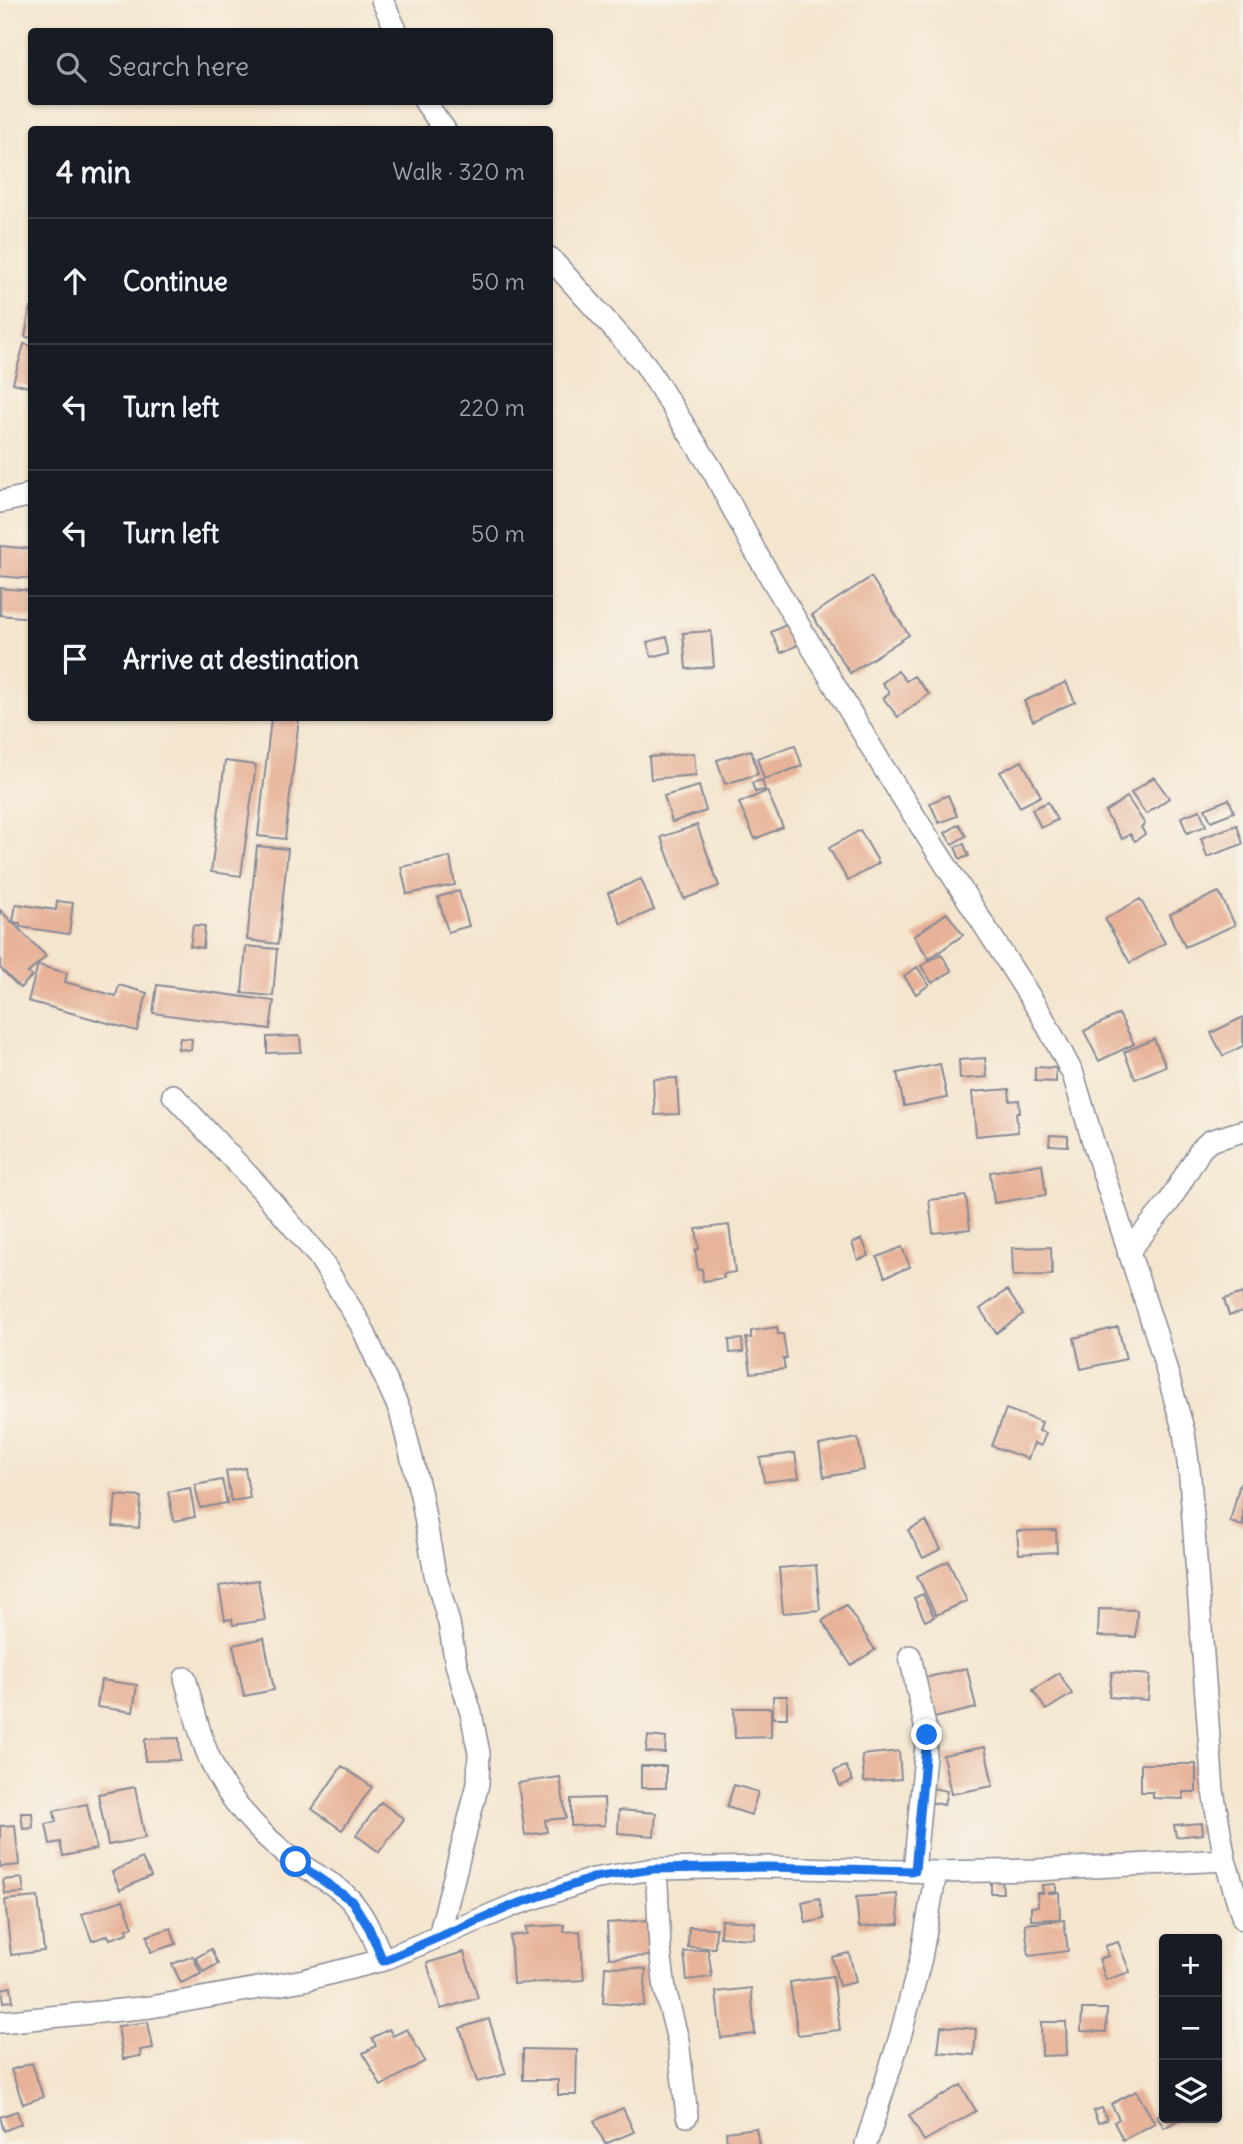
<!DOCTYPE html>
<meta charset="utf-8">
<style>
body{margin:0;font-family:Delius,sans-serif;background:#20242c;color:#f1f3f6}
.controls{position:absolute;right:21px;bottom:21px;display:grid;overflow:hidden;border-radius:7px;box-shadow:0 2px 5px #0004}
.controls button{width:63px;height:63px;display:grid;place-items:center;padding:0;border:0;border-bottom:2px solid #363941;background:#171b24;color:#f1f3f6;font:35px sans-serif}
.stop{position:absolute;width:21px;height:21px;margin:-16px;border:5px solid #1a73e8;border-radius:50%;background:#fff}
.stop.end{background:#1a73e8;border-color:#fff;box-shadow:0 2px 7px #0008}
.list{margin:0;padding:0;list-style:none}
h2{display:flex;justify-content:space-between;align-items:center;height:91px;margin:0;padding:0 28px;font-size:30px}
h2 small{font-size:23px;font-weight:400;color:#9ea1a6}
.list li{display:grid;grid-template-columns:46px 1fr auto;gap:21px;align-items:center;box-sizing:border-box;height:126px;padding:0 28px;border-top:2px solid #363941}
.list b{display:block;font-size:26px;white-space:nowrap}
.list em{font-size:23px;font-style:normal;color:#9ea1a6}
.icon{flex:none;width:38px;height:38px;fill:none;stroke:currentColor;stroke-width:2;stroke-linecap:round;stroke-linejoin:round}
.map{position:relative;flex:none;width:1243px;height:2144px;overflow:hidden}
.search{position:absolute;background:#171b24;box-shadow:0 2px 5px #0004;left:28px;top:28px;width:525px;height:77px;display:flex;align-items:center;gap:18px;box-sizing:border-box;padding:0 24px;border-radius:7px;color:#9ea1a6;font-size:26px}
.panel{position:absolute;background:#171b24;box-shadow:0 2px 5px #0004;left:28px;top:126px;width:525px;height:595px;border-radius:7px}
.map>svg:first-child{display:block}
.building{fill:#e7b298}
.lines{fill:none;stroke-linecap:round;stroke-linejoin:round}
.street-casing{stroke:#888a96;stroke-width:24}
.street{stroke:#fff;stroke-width:21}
.route{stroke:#1a73e8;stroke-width:9}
</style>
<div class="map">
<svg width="1243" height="2144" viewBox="0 0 1243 2144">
<rect width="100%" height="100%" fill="#f7f3e8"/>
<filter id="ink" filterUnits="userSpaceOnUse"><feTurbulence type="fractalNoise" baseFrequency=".0143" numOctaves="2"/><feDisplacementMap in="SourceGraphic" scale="14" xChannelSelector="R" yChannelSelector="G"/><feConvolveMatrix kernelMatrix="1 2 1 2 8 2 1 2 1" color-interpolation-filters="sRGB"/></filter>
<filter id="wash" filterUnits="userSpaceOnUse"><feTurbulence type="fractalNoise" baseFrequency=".00686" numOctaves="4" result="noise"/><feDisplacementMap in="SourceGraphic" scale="28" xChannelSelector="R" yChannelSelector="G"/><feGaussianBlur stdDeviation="1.57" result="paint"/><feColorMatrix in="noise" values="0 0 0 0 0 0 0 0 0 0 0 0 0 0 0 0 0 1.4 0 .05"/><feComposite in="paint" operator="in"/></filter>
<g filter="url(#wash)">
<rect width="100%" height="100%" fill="#f4e5ce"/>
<g id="blocks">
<path class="building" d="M30 308H32V338L25 337Z
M24 344 32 346V388L13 383Z
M0 546 32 549V579L0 576Z
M871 577 909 635 850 673 812 615Z
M0 588 32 591V618L0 615Z
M790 623 800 644 781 653 771 632Z
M711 631 714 667 686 669 683 633Z
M667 637 671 652 651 657 647 642Z
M898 671 906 681 914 676 929 694 898 717 883 698 890 693 882 683Z
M1066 682 1075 702 1033 721 1024 701Z
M271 718H299L285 839 258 836Z
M795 745 802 766 764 779 757 758Z
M751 750 758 774 725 784 717 760Z
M694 753 696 775 651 779 649 757Z
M225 761 256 765 241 876 211 872Z
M1022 761 1041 796 1020 807 1000 772Z
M1154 777 1169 798 1146 814 1131 793Z
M762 780 765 790 755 792 752 783Z
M699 786 706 811 672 822 664 796Z
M767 791 783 827 755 839 739 803Z
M948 795 957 816 939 823 930 803Z
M1127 797 1145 824 1141 827 1145 834 1135 841 1130 834 1122 839 1105 812Z
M1229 799 1234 812 1211 821 1205 809Z
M1048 802 1057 820 1041 828 1032 809Z
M1200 810 1206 826 1187 833 1181 817Z
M959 824 966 836 952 844 945 833Z
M697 825 719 886 684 899 661 837Z
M1237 825 1243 844 1207 857 1201 838Z
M860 830 879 863 848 881 829 848Z
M964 844 969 856 960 859 955 847Z
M257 846 288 849 278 944 247 940Z
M450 857 455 885 407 894 401 867Z
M641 879 654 910 621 924 608 893Z
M459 891 469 926 448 932 438 897Z
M1219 892 1235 925 1185 947 1170 914Z
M1140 899 1165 943 1130 963 1105 919Z
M57 901 73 903 69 934 20 927V923L13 922 16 904 56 910Z
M0 910 46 956 28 973 32 976 20 988 0 968Z
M947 913 963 935 929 959 914 936Z
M193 925 205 926 203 948 190 946Z
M246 946 277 949 273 996 242 993Z
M941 954 952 971 932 983 921 966Z
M38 965 67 973 65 982 116 996 119 985 147 993 137 1031 28 1001Z
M917 967 929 985 916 994 904 976Z
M157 985 274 1001 270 1029 153 1013Z
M1119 1014 1134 1044 1099 1061 1084 1031Z
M1243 1017V1046L1223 1056 1211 1033Z
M300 1036 301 1052 267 1053V1037Z
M180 1038 192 1039 191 1050 178 1049Z
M1154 1039 1166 1066 1135 1079 1124 1052Z
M985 1058 987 1077 960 1079 959 1060Z
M940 1064 947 1098 904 1106 897 1073Z
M1035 1067 1056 1068V1082L1035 1081Z
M677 1078 679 1114 655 1115 653 1079Z
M1009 1089 1010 1101 1019 1100 1020 1113H1016L1018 1132 976 1136 972 1092Z
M1050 1135 1068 1136V1146L1049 1145Z
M1042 1164 1046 1195 994 1203 990 1172Z
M966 1196 970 1229 933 1233 929 1200Z
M729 1225 735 1272 723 1274 724 1278 703 1281 702 1269 698 1270 695 1250 699 1249 696 1229Z
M862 1239 869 1256 858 1260 852 1243Z
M902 1247 910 1267 885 1277 877 1257Z
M1051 1247 1052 1275 1013 1276 1012 1248Z
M1007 1290 1023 1314 996 1333 980 1309Z
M1243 1293V1311L1229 1315 1224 1299Z
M777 1327 778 1334H783L787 1359H783L785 1369 751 1373 746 1338H751V1331Z
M1118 1327 1126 1359 1081 1369 1074 1338Z
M742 1339 743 1352 730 1353 729 1340Z
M1006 1409 1042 1422 1039 1431 1046 1433 1041 1446 1034 1443 1028 1459 992 1446Z
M858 1438 864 1470 824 1477 819 1445Z
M795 1453 799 1478 764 1482 760 1458Z
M245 1468 250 1498 231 1501 226 1471Z
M222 1480 227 1503 200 1508 195 1485Z
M1240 1483 1243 1484V1526L1230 1522Z
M190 1488 195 1517 174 1521 168 1492Z
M116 1495 141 1497 139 1528 113 1526Z
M926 1521 941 1549 923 1558 908 1530Z
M1056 1530 1057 1552 1019 1554 1017 1531Z
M948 1561 967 1601 936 1615 917 1576Z
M816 1565 820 1610 783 1613 779 1568Z
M258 1580 265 1620 233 1625 232 1619 225 1620 219 1586Z
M923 1594 934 1617 925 1621 914 1598Z
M846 1605 875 1650 851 1665 822 1621Z
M1099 1609 1137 1610 1136 1637 1098 1636Z
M264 1638 274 1690 244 1696 233 1645Z
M967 1668 976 1708 934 1718 924 1678Z
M1112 1672 1150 1675 1148 1700 1109 1697Z
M1059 1673 1072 1694 1046 1710 1033 1690Z
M101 1680 137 1685 133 1712 97 1707Z
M773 1696H787V1718H773Z
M734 1708H771V1737L735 1738Z
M648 1736 666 1738 665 1753 646 1752Z
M179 1738 180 1760 145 1761V1739Z
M985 1747 993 1786 951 1794 943 1755Z
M899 1751 901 1779 864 1782 862 1755Z
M1141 1764H1196V1792H1183V1799L1153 1798V1792H1141Z
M342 1766 372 1787 342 1830 312 1809Z
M641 1766H666V1788H641Z
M846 1766 853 1781 840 1786 834 1771Z
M560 1777 566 1818 545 1820 547 1832 525 1835 518 1783Z
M734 1785 758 1792 751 1815 727 1807Z
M135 1787 145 1838 108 1845 98 1794Z
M932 1788 947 1791 944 1805 930 1802Z
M604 1798 605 1825 571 1826V1799Z
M381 1802 404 1819 379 1852 356 1835Z
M87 1804 96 1849 63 1856 60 1842 50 1844 46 1824 56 1822 54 1811Z
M619 1810 656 1813 654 1836 618 1833Z
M21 1813H32L33 1828 23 1829Z
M1202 1823 1203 1834 1176 1837 1174 1825Z
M15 1825 19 1865 0 1867V1826Z
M142 1858 151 1876 120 1890 112 1872Z
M22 1878 24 1893 5 1894 3 1880Z
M991 1879H1002L1003 1893H991Z
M1056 1884V1892L1048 1893H1059L1060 1919 1031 1920V1907L1038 1906 1037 1893H1043L1042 1885Z
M897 1894 899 1924 859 1927 856 1897Z
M38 1897 44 1951 11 1955 5 1900Z
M819 1898 824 1919 806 1923 802 1902Z
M123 1900 133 1927 127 1929 128 1933 110 1939 108 1935 92 1941 82 1914Z
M648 1920 650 1956 609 1958 607 1923Z
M721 1920 755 1922 754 1939 720 1937Z
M1064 1920 1068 1951 1029 1956 1025 1924Z
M564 1925V1932L580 1931 584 1980 513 1984 510 1936 527 1934 526 1927Z
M689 1927 716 1928 715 1948 688 1947Z
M171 1928 176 1944 151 1952 147 1936Z
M1118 1942 1130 1972 1106 1980 1099 1959 1108 1956 1105 1946Z
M211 1949 218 1964 203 1972 196 1958Z
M708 1949 712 1977 687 1980 684 1952Z
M464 1952 478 1998 441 2009 427 1963Z
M849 1953 856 1982 839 1986 832 1957Z
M193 1956 201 1974 181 1983 172 1964Z
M605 1966 646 1969 644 2006 603 2003Z
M833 1976 840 2030 798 2035 790 1982Z
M11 1987 13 2001 4 2002 2 1989Z
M751 1988 755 2034 721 2038 716 1992Z
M1082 2009H1107L1106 2032 1081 2031Z
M489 2019 506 2074 477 2082 460 2028Z
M148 2022 153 2048 140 2050 141 2056 123 2059 118 2026Z
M1041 2022H1066L1067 2055 1042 2056Z
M941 2026 976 2029 974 2055 938 2052Z
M389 2029 393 2036 407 2029 425 2061 381 2086 363 2053 376 2046 372 2038Z
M523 2049 577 2050 576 2095H558V2080H523Z
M32 2063 43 2097 23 2104 11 2070Z
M961 2085 976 2111 924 2141 909 2115Z
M1136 2091 1155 2123 1123 2140 1114 2122 1119 2119 1111 2104Z
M623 2108 634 2132 605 2144 594 2121Z
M1102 2108 1107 2120 1098 2123 1093 2111Z
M17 2111 21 2124 4 2131 0 2117Z
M1164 2112V2118H1182L1164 2128 1157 2116Z
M756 2128 759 2144H727L726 2132Z"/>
</g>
</g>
<g filter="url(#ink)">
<use href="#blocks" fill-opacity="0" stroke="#888a96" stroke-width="2"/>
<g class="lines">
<g class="street-casing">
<path id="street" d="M382 0 397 32
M425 102 445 130
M550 258 645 364 713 471 755 551 883 767 1041 1014 1073 1074 1094 1145 1158 1340 1184 1432 1190 1478 1213 1791 1225 1860 1243 1919
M0 502 24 497 32 493
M173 1095 261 1189 319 1257 361 1325 400 1411 421 1495 435 1574 449 1623 456 1664 471 1713 479 1753 478 1784 439 1936
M1128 1252 1169 1202 1201 1149 1210 1141 1243 1131
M910 1656 927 1735 914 1871
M185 1678C197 1722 206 1766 235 1802 252 1824 274 1846 297 1862 315 1875 339 1885 353 1903 367 1920 375 1941 383 1960
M653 1869 657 1884 660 1950 665 1989 678 2040 687 2116
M0 2022 151 2007 304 1980 383 1960 514 1905 593 1879 653 1869 768 1867 936 1872 1037 1870 1225 1860
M866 2144 900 2037 921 1958 936 1872"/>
</g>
<use href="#street" class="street"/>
</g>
</g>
<g class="lines" filter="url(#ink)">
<path class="route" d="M296 1862 352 1901 369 1928 383 1961 514 1905 593 1878 653 1869 768 1867 915 1871 927 1735"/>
</g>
</svg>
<div class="controls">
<button>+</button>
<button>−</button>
<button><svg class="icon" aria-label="layers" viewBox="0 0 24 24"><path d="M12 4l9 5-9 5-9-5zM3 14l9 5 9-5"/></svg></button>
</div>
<div class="stop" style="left:296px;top:1862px"></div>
<div class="stop end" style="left:927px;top:1735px"></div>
<div class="search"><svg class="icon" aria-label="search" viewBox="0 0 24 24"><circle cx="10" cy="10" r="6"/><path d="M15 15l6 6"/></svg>Search here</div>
<section class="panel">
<h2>4 min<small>Walk · 320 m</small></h2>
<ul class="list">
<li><svg class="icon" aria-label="ahead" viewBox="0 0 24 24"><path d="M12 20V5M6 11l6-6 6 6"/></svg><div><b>Continue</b></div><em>50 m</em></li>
<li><svg class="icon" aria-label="left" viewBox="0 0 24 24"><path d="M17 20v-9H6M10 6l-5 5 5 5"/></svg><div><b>Turn left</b></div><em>220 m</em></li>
<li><svg class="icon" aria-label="left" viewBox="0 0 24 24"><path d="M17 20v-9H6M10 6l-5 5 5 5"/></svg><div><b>Turn left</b></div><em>50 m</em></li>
<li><svg class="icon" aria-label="arrive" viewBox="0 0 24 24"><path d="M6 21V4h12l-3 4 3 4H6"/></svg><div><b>Arrive at destination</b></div></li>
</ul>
</section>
</div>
